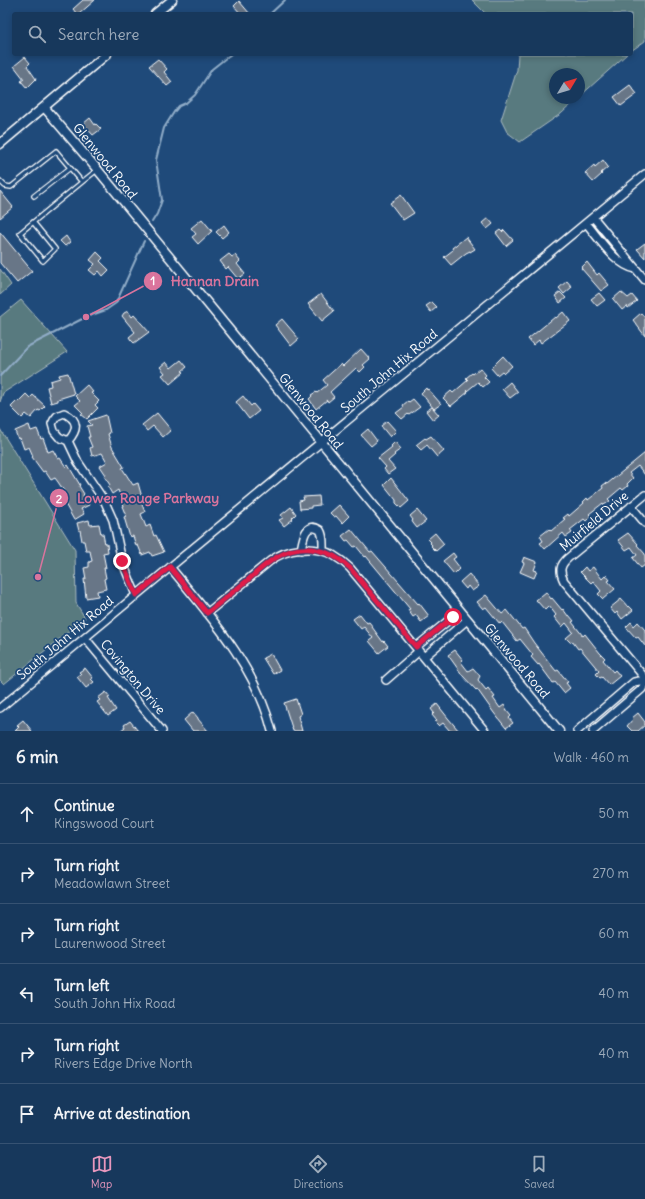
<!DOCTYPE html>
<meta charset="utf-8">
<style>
body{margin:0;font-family:Delius,sans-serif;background:#244365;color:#f1f3f6}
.compass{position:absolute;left:549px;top:68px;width:36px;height:36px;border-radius:50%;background:#17385c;box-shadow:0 2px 6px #0003;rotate:52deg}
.stop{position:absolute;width:12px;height:12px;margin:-9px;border:3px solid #e11d48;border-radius:50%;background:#fff}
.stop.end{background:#e11d48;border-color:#fff;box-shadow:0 1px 4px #0008}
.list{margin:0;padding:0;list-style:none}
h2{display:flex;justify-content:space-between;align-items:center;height:52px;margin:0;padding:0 16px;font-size:17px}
h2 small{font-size:13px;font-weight:400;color:#9eacbb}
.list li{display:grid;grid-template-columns:26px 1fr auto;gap:12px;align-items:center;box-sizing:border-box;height:60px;padding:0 16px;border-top:1px solid #365272}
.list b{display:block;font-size:15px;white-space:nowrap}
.list p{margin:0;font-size:13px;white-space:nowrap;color:#9eacbb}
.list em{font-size:13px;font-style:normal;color:#9eacbb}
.icon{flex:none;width:22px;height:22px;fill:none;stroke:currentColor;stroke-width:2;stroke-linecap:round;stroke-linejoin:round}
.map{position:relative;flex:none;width:645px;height:731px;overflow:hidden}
.search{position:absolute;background:#17385c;box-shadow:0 2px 6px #0003;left:12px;right:12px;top:12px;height:44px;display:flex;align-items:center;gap:10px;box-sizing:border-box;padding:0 14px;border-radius:4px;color:#9eacbb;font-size:15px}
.sheet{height:412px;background:#17385c}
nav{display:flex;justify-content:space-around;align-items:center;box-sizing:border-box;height:56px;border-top:1px solid #365272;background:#17385c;font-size:11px;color:#9eacbb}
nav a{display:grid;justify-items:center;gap:2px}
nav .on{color:#e797bd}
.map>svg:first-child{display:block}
.green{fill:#597a7f;stroke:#acbcbf}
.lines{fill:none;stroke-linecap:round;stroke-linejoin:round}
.stream{stroke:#91adc8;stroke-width:2}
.building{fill:#687687;stroke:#fff}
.service-casing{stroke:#fff;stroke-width:6}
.minor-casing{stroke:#fff;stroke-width:10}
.tertiary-casing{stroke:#fff;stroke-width:11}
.service{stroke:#1f4a7a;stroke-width:3.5}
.minor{stroke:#1f4a7a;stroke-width:7}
.tertiary{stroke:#1f4a7a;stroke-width:8}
.route{stroke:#e11d48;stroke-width:5}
.labels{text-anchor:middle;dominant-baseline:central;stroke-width:3.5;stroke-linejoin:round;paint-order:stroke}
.street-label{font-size:13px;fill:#fff;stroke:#1f4a7a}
.leader{fill:none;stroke:#da749d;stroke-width:1.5}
.callout-dot{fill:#da749d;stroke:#1f4a7a;stroke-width:1.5}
.mark-label{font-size:12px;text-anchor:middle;font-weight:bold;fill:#fff}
.callout-label{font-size:14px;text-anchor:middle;font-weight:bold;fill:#da749d;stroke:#1f4a7a;stroke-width:3.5;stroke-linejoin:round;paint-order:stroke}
</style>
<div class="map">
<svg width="645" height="731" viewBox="0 0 645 731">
<rect width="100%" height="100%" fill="#1f4a7a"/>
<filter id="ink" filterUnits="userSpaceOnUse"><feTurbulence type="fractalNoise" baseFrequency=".025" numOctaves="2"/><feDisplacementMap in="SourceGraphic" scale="8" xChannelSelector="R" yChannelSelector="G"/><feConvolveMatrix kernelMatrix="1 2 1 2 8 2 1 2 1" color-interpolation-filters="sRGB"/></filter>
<g filter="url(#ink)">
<path class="green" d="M472 0H645V41L631 51V14H486Z
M518 54H627L579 97V74H555V98H578L562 113 520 142 507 132 501 120 517 70Z
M0 269 11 285 0 295Z
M21 300 67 352 3 393 0 402V317Z
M0 429 75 550 76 603 85 618 4 684 0 680Z"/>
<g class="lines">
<path class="stream" d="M270 14 285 0
M152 222 157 214 162 200 156 160 164 128 174 112 179 106 186 103 195 95 212 69 231 54
M0 376 27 347 86 317 106 310 116 303 144 241"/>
</g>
<path class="building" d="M83 0H95L79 14H77L73 9Z
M239 1 250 14H241L234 6Z
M25 57 30 63 27 66 36 79 27 88 21 81 24 79 14 66Z
M158 59 167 69 164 72 172 82 167 86 149 66Z
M630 85 637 94 621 106 614 97Z
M90 118 95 125 96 124 101 129 93 135 83 124Z
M603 160 608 167 601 173 602 174 593 182 585 173 594 165 595 167Z
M0 191 13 207 0 218Z
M401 195 414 213 403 220 390 203Z
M488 218 493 224 487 229 482 223Z
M202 219 212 231 198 244 192 237 196 234 191 228Z
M224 225 229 232 222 238 216 232Z
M500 230 502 232 504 230 513 240 506 246 496 233Z
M0 232 32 271 17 283 0 263Z
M66 236 70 242 65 246 60 241Z
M466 237 475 249 470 252V251L466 253 451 265 444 257 453 250 452 248Z
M645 243V258L637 249Z
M97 252 103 258 100 261 109 270 103 276 99 271 95 275 89 270 95 264 90 260Z
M229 254 232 257 235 255 240 261 237 264 245 274 238 279 228 267 226 269 220 261Z
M587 262 597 275 599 273 609 285 601 291 581 268Z
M567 281 572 287 564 294 559 288Z
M560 292 566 298 560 303 555 296Z
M621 292 628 298 632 295 637 301 628 308 627 306 622 310 613 299Z
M599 293 605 300 597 306 591 299Z
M321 294 334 311 322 321 308 304Z
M432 302 437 307 431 312 426 306Z
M128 311 132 317 134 315 149 332 134 343 131 340 129 337 135 332 122 316 124 313Z
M563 312 570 321 541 343 539 340 533 345 528 339 555 317 556 318Z
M641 313 645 318V336L633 320Z
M282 319 299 339 291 346 275 325Z
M361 349 370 359 363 365 365 367 360 372 356 368 330 392 334 397 328 402 327 400 316 409 309 399 312 396 311 395 316 392 317 393 327 385 323 380 341 364 343 366Z
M503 356 512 366 504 373 502 371 497 375 491 368Z
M181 360 187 367 182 371 184 372 170 384 162 375 165 373 160 367 166 362 171 368Z
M480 368 486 375 484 377 489 382 483 387 478 382 467 391 468 392 451 406 443 398 451 391 453 393 468 380 466 378 472 373 473 374Z
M68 373 74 394 58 399V401L51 403 47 387 51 386 50 381 60 378 59 375Z
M510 382 518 392 510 398 502 389Z
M87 385 93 392 91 393 99 401 95 405 98 408 87 419 81 414 83 413 75 405 80 401 75 396Z
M426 388 427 390 428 389 441 404 434 409 421 393Z
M26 394 30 398 33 395 45 406 40 411 38 410 31 418 26 414 22 418 11 407 17 401 18 402Z
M243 396 251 406 253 404 259 411 249 419 236 402Z
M413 399 420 407 409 415 408 414 402 419 396 413 404 407 403 405 408 401 409 402Z
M432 407 439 415 433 420 426 411Z
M157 413 171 430 163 437 153 426 147 431 142 425Z
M106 415 110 433 108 434 112 447 124 467 122 468 133 485 138 483 143 501 141 502 145 512 141 514 146 527 150 525 154 536 156 535 164 552 152 556 150 552 142 555 138 545 136 546 133 536 130 537 124 517 126 516 122 506H124L118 490 112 494 108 487 110 485 104 476 106 475 100 466 107 462 102 453 92 456 90 448 92 447 88 437H90L87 426 92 425 88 421Z
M387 421 396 431 390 437 381 426Z
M29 425 31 431 37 429 41 439 43 438 48 452 53 450 58 459 60 458 66 467 68 465 80 485 79 486 84 494 83 495 89 505 81 509 84 514 74 520 65 504 66 503 60 494 64 491 58 482 55 478 51 480 45 471 43 472 32 457 33 456 29 447 24 449 20 438 18 439 15 431Z
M368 429 377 441 371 446 361 435Z
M431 436 444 451 437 457 427 445 421 450 416 445 425 438 426 439Z
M395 442 401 449 394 454 395 455 388 461 395 469 388 474 384 469 386 467 378 458 392 447 391 446Z
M645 453V475L638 466 629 473 633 478 627 484 628 486 623 490 621 488 608 499 610 501 604 505 603 503 589 514 591 516 586 521 584 519 570 530 572 533 566 537 563 533 545 549 540 543 543 541 540 536 549 529 551 531 565 519 563 518 568 514 569 516 584 503 583 502 587 498 588 500 603 488 602 486 606 483 607 484Z
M391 478 409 501 401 508 396 503V500L384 485Z
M319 496 320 505 311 506V508L300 509 299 501 304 500 303 497Z
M339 505 349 516 342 523 336 516 334 517 330 513Z
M291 507 296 514 292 518 293 519 284 526 279 520 283 518 281 515Z
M417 510 426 521 417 528 413 523 412 521 413 520 410 516Z
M89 520 90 525 99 524 101 534H103L105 544H107L108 552 103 553 106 568H104L106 578 104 579 106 589 97 591 98 596 86 598 84 579H86L84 568 89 567V562L92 561 90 551H86L84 541H82L80 530 79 531 77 523Z
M351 529 370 552 372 551 418 604 419 603 429 616 421 622 416 615 413 617 408 610 410 609 366 556 365 557 356 546 354 547 348 540 346 541 342 536Z
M435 533 444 544 436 551 431 546 432 545 430 543 431 542 428 539Z
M628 533 638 544 637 545 645 554V565L641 568 633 558 637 555 631 547 626 550 618 540Z
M453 553 456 557 453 559 460 568 454 574 443 561Z
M524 557 537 562 534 570 537 571 534 578 520 572 524 563 522 562Z
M585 567 588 571 593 567 602 579 606 575 610 580 608 581 615 589 603 599 598 594 601 591 593 581 591 583 580 572Z
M469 574 479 586 472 591 468 586 466 589 460 582Z
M546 592 551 599 552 598 562 610 563 609 568 616 569 615 574 621 572 622 583 636 585 634 600 653 605 658 603 660 613 672 615 670 620 676 609 685 602 677 600 678 596 674 599 671 580 648 578 649 572 641 570 642 566 638 573 632 566 623 562 627 554 617 556 615 549 606 545 610 536 600Z
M486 595 502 614 507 610 522 629 524 628 534 643 556 671 558 670 568 682 566 683 570 688 564 693 555 682 553 683 539 664 538 665 531 657 533 655 520 639 517 641 502 622 500 624 486 607 483 609 477 602Z
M621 599 628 607 629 606 633 610 622 619 617 612 615 614 610 608Z
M360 614 367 623 369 622 373 627H372L383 642 384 641 388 646 379 653 369 641 373 638 364 627 361 629 353 619Z
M631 622 634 626 638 622 645 630V646L638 637 636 638 626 627Z
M455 650 463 660 461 662 468 671 473 668 480 676 478 680 486 690 488 688 495 697 493 698 500 708 504 705 507 710H506L511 716 509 718 513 723 506 728 494 713 477 689 476 690 463 676 448 655Z
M271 654 280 670 273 674 263 658Z
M85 668 93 678 91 679 94 682 86 688 77 677 81 674 79 672Z
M106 692 110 697 108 698 116 710 108 716 97 702 100 700 98 698Z
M296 699 301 714 298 716 302 731H293L284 703Z
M437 704 448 718 459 731H450L443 723 439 726 435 722 437 721 432 715 434 713 431 709Z
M193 712 198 718V719L208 731H193L184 720Z
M638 713 645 722V725L638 731H632L627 726 633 719 632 718Z
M23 720 32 731H15L19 727 17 725Z
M130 721 138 731H120L125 727 124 725Z"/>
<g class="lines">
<g class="service-casing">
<path id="service" d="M0 181 5 186 11 187 56 151 82 182 97 170
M34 196 70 168
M33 222 55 249 43 261 20 233 82 182"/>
</g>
<g class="minor-casing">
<path id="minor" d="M593 217 645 280
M586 223C599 238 616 266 636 269
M68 441C78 430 79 420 64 413L57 416 54 420 52 424 54 431 59 437 68 441 78 462 105 502 113 520 116 533 122 561 136 595
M645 495 568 558C560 565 559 571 564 581L645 678
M631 506 645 523
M301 550C303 539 305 521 320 530 324 536 323 544 323 551
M170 567C211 617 256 667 272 731
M207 613 270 561C287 548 314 545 333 555 340 559 345 563 350 568L485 731
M85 638 162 731
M416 647 460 611
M424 657 467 620
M386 680 419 651
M0 708C215 530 430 352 645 174
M577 731 634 682 645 680
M593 731 642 689 645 683"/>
</g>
<g class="tertiary-casing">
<path id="tertiary" d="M155 14 172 0
M44 107 97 169 559 731
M0 144 107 54"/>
</g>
<use href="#service" class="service"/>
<use href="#minor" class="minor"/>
<use href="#tertiary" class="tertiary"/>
</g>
</g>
<g class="lines" filter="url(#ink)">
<path class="route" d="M122 561 136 595 170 567 207 613C221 602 234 591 248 580 257 572 266 563 277 557 303 542 330 549 350 568L416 647 453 617"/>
</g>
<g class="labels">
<g class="street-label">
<text transform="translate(105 161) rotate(51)">Glenwood Road</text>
<text transform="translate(389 371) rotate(-40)">South John Hix Road</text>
<text transform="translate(311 411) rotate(51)">Glenwood Road</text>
<text transform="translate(594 521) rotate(-40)">Muirfield Drive</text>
<text transform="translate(65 638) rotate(-40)">South John Hix Road</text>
<text transform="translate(517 661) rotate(50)">Glenwood Road</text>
<text transform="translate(133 677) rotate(50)">Covington Drive</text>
</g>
</g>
<path class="leader" d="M86 317L153 281M38 577L59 498"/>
<g class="callout-dot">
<circle cx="86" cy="317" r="4"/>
<circle cx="38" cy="577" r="4"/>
<circle cx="153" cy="281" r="10"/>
<circle cx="59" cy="498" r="10"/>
</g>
<g class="mark-label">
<text x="153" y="285">1</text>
<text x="59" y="503">2</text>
</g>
<g class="callout-label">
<text x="215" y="286">Hannan Drain</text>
<text x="148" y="503">Lower Rouge Parkway</text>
</g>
</svg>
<svg class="compass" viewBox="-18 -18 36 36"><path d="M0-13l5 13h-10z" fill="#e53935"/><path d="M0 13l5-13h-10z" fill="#9eacbb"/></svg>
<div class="stop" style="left:453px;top:617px"></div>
<div class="stop end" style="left:122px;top:561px"></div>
<div class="search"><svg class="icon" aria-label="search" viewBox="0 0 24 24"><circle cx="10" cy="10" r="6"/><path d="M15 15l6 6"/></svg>Search here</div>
</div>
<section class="sheet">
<h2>6 min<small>Walk · 460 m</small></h2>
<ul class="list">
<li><svg class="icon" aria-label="ahead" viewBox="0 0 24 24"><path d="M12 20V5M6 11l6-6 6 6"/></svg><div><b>Continue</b><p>Kingswood Court</p></div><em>50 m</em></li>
<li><svg class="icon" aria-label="right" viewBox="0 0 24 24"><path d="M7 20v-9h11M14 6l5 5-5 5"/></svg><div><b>Turn right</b><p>Meadowlawn Street</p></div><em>270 m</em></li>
<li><svg class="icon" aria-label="right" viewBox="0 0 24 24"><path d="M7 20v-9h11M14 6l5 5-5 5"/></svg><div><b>Turn right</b><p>Laurenwood Street</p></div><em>60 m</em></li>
<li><svg class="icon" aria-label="left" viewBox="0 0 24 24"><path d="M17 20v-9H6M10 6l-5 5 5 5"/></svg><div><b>Turn left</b><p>South John Hix Road</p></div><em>40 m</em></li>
<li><svg class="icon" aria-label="right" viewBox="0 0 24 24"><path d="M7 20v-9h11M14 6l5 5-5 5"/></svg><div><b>Turn right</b><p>Rivers Edge Drive North</p></div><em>40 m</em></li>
<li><svg class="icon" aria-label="arrive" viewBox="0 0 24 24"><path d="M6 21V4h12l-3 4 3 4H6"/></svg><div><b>Arrive at destination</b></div></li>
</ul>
</section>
<nav>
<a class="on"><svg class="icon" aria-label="map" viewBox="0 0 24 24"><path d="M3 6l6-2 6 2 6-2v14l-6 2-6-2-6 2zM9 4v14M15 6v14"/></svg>Map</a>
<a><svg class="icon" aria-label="directions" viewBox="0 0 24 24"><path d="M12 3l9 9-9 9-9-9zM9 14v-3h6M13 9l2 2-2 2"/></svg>Directions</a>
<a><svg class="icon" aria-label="saved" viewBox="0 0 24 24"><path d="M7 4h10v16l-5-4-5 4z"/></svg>Saved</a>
</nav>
